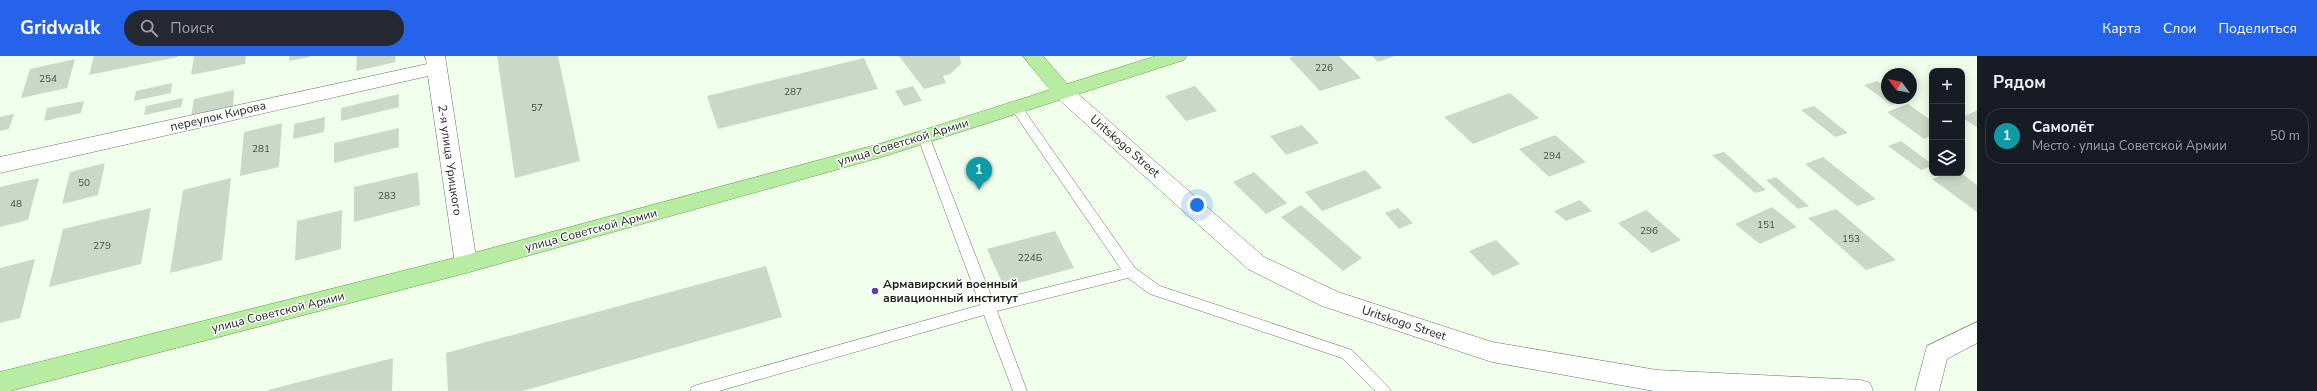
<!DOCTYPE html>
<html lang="ru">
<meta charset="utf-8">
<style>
body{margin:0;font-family:"Nunito Sans",sans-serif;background:#242831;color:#f1f3f6}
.controls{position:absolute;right:12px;top:12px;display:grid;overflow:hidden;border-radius:8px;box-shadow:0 2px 10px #0003}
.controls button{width:36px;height:36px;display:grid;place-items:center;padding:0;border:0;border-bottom:1px solid #363941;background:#171b24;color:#f1f3f6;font:20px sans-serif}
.compass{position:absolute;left:1881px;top:12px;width:36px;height:36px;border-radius:50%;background:#171b24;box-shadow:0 2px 10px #0003;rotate:302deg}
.you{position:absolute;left:1197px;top:149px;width:14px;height:14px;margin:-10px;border:3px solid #fff;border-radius:50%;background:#1a73e8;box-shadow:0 0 0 6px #1a73e833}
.badge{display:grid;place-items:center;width:26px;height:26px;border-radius:50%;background:#2563eb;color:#fff;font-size:13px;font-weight:700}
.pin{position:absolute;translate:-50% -33px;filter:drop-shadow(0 1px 2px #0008)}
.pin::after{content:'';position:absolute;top:21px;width:14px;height:12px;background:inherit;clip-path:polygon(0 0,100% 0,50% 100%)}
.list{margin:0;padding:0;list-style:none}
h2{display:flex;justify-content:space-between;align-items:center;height:52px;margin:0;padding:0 16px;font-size:17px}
h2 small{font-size:13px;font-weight:400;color:#9ea1a6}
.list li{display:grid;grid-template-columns:26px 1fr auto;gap:12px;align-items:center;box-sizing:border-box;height:56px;margin:0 8px 8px;padding:0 8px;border:1px solid #363941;border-radius:16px}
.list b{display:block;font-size:15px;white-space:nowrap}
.list p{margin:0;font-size:13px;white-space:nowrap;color:#9ea1a6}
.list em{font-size:13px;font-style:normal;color:#9ea1a6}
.icon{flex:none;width:22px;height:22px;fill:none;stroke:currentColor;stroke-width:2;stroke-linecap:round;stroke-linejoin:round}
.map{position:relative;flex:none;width:1977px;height:335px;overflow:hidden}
header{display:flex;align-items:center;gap:24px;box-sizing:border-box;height:56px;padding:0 20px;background:#2563eb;color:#fff}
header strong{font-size:19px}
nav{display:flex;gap:22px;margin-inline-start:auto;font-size:14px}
.search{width:280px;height:36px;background:#242831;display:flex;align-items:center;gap:10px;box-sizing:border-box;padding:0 14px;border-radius:22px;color:#9ea1a6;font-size:15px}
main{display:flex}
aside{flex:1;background:#171b24}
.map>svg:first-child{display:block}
.building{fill:#cbd8c7}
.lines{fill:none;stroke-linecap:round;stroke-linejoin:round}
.lane-casing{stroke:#657161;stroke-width:1}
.street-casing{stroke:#657161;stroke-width:1}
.primary-casing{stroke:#629d4b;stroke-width:1}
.lane{fill:#fff;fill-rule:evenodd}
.street{fill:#fff;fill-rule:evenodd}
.primary{fill:#b8eca3;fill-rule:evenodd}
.poi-dot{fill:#5440b8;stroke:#fff;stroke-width:1.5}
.labels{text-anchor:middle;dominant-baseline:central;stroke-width:3;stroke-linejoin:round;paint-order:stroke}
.number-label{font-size:10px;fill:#474e45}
.street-label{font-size:12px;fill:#1b201a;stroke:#fff}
.poi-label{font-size:12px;font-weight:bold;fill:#1b201a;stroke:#fff;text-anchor:start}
</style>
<header>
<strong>Gridwalk</strong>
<div class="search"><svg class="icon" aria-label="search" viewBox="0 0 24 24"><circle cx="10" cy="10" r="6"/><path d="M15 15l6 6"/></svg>Поиск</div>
<nav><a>Карта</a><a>Слои</a><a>Поделиться</a></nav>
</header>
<main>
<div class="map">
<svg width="1977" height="335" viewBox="0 0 1977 335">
<rect width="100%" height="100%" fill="#f1feec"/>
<path class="building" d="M94 0H178V1L89 19Z
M194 0H246L245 8 191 19Z
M289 0H310V1L289 5Z
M357 0H395L396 6 356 15Z
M497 0H558L580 105 515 122Z
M899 0H960L961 8 950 18 943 20 946 27 924 33Z
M1294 0H1339L1361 22 1320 35 1289 2Z
M1372 0H1395L1378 6Z
M864 2 878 33 718 73 707 40Z
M75 3 67 32 21 42 30 13Z
M1877 25 1887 32V42H1901L1905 44 1891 49 1864 29Z
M172 27 171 37 134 45 136 35Z
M913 30 922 45 904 50 895 35Z
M1195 30 1217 55 1186 65 1165 40Z
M234 34 233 51 191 61 194 43Z
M1510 37 1539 62 1473 88 1444 61Z
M399 38V51L341 65V52Z
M183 42 181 51 144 59 146 50Z
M84 45 81 57 44 65 47 52Z
M1908 48 1932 65V79L1924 83 1887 56Z
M1814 50 1848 77 1835 81 1801 54Z
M1977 54V71L1962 62Z
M14 58 9 73 0 75V61Z
M325 61 324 76 293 83 294 68Z
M282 67 279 111 240 120 244 76Z
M1302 69 1319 87 1286 99 1270 80Z
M399 72V91L334 107V87Z
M1555 79 1586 106 1549 121 1519 93Z
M1901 85 1932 108V110L1921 114 1888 90Z
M1724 96 1766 134 1755 137 1712 99Z
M1823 101 1876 143 1857 150 1805 108Z
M105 107 98 139 62 148 70 116Z
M1365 114 1382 132 1322 155 1305 136Z
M418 116 420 149 354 166V131Z
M1254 116 1287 147 1266 158 1233 126Z
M1948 117H1961L1977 129V156L1932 123Z
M1776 121 1809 150 1798 153 1766 124Z
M39 122 28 164 0 171V131Z
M231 122 222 204 170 217 183 134Z
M1580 144 1592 155 1566 165 1554 155Z
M1301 149 1362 202 1343 215 1281 161Z
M1772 151 1797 171 1760 188 1735 168Z
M151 152 141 208 49 231 63 173Z
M1398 152 1413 167 1399 173 1385 157Z
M1836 153 1896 204 1866 214 1808 162Z
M342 154 341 193 295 205 297 165Z
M1646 154 1681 184 1652 197 1618 167Z
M1055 175 1074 212 1004 231 987 193Z
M1496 184 1520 208 1493 220 1469 195Z
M35 203 20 262 0 267V212Z
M766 210 782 261 523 335H448L446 297Z
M393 302 392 335H268V334Z"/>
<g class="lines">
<g class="lane-casing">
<path id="lane" d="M1016 47 1020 48 1135 212 1160 230 1352 294 1392 335H1375L1342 302 1150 238 1128 222 997 255 1027 335H1013L984 259 719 335H690L692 331 697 329 980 249 918 82 924 78 930 82 993 245 1121 213 1012 54 1010 51Z"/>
</g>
<g class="street-casing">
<path id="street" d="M425 0H445L477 208 474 214 466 217 458 214 455 208 428 20 0 117V101L427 8Z
M1062 28 1069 30 1264 201 1338 236 1492 286 1657 314 1861 324 1870 327 1873 335H1654L1492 306 1322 250 1248 213 1055 40 1052 35 1055 30Z
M1977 266V287L1947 303 1939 335H1915L1927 290Z"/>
</g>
<g class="primary-casing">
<path id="primary" d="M1023 0H1043L1067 28 1156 0H1187L1184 4 882 101 466 217 10 335H0V316L466 199 879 88 1050 34Z"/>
</g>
<use href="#lane" class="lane"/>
<use href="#street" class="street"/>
<use href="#primary" class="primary"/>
</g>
<circle class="poi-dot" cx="875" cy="235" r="4"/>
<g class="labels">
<g class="number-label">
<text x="1324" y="12">226</text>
<text x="48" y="23">254</text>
<text x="793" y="36">287</text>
<text x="537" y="52">57</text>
<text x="261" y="93">281</text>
<text x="1552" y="100">294</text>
<text x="84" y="127">50</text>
<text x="387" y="140">283</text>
<text x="16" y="148">48</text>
<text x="1766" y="169">151</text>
<text x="1649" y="175">296</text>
<text x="1851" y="183">153</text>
<text x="102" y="190">279</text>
<text x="1030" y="202">224Б</text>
</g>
<g class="street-label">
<text transform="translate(218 60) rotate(-13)">переулок Кирова</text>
<text transform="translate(903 86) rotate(-17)">улица Советской Армии</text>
<text transform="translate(1125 90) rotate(41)">Uritskogo Street</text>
<text transform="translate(450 104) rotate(82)">2-я улица Урицкого</text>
<text transform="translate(591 174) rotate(-15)">улица Советской Армии</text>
<text transform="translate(278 256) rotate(-14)">улица Советской Армии</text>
<text transform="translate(1404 267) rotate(18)">Uritskogo Street</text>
</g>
<g class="poi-label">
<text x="883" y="228">Армавирский военный<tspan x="883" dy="14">авиационный институт</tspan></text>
</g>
</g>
</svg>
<div class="controls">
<button>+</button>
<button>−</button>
<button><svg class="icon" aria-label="layers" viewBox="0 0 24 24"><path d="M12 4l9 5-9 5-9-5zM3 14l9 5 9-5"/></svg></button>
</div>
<svg class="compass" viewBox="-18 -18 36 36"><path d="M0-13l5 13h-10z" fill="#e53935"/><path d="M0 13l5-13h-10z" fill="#9ea1a6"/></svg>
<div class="you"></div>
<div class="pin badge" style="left:979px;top:134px;background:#0f9aa8">1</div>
</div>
<aside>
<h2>Рядом<small></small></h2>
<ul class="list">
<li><span class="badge" style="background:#0f9aa8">1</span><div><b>Самолёт</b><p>Место · улица Советской Армии</p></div><em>50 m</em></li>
</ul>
</aside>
</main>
